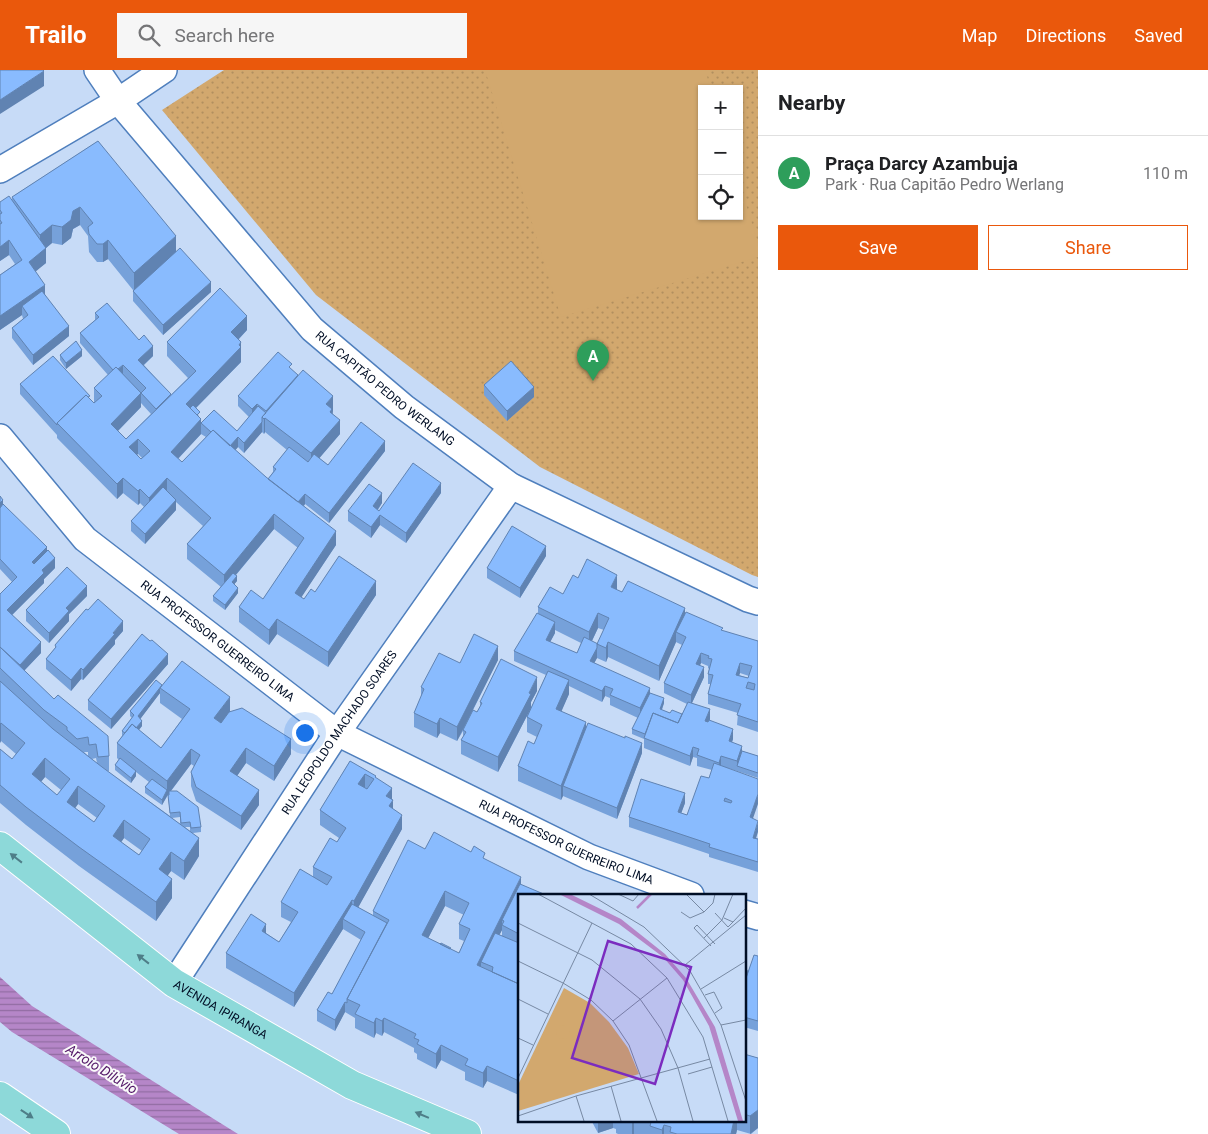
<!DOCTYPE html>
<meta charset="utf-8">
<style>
body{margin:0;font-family:Roboto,sans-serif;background:#f6f6f6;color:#202124}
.controls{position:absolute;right:15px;top:15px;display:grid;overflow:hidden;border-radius:0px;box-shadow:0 1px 4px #0004}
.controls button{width:45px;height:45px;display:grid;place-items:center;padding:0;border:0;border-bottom:1px solid #e0e0e0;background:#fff;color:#202124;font:25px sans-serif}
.you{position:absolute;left:304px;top:662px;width:18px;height:18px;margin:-12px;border:4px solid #fff;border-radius:50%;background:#1a73e8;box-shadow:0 0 0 8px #1a73e833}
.badge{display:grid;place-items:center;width:32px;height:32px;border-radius:50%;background:#ea580c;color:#fff;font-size:16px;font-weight:700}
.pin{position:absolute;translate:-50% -41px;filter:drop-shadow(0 1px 2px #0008)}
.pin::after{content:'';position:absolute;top:26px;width:18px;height:15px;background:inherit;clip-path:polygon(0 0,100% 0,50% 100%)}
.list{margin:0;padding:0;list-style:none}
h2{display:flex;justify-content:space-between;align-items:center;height:65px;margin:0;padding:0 20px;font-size:21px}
h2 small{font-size:16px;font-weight:400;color:#757577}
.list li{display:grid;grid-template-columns:32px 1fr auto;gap:15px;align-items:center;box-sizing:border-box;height:75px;padding:0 20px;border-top:1px solid #e0e0e0}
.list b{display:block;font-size:19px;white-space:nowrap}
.list p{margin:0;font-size:16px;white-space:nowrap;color:#757577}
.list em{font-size:16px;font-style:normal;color:#757577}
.actions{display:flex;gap:10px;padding:15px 20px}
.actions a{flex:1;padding:11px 0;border:1px solid #ea580c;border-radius:0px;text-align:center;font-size:18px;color:#ea580c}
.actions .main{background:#ea580c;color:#fff}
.icon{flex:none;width:28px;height:28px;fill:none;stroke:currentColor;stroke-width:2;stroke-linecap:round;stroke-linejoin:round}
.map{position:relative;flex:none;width:758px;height:1064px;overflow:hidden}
header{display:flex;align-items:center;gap:30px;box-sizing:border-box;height:70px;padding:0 25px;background:#ea580c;color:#fff}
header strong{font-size:24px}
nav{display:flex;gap:28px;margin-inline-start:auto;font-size:18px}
.search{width:350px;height:45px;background:#f6f6f6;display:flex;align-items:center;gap:12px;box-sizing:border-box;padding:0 18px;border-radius:0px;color:#757577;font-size:19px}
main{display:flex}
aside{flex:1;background:#fff}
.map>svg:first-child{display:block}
.grass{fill:url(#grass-dots);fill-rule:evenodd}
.garden{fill:#d2a86e}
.water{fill:url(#water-rules)}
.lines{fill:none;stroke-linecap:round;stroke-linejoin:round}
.minor-casing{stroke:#4f7fbd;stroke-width:28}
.major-casing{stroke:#fff;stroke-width:30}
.minor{stroke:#fff;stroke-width:25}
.major{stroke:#8dd9d9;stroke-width:28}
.wall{fill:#76a1da;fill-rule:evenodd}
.shaded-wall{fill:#6083b2}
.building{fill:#89bbfe;stroke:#6083b2;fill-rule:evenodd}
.oneway{fill:#4e7e88}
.labels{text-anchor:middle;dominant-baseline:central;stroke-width:4;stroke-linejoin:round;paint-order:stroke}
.street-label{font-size:12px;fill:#000e25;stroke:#fafafa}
.water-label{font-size:14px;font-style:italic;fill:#531768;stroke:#fafafa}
.inset-river{fill:none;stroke:#b586c8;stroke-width:2.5}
.inset-road{fill:none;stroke:#7789a3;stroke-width:1}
.view{fill:#7b2cbf;fill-opacity:0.15;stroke:#7b2cbf;stroke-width:2.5}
.inset-edge{fill:none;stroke:#000e25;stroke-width:2.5}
</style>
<header>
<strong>Trailo</strong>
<div class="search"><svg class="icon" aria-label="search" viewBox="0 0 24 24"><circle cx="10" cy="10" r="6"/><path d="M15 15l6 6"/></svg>Search here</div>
<nav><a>Map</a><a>Directions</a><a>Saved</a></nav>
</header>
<main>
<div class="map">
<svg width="758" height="1064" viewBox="0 0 758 1064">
<defs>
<pattern id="grass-dots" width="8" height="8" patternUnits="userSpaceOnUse" patternTransform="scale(1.25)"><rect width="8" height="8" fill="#d2a86e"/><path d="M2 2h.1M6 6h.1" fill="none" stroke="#b28f5f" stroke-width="1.8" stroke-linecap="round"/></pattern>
<pattern id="water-rules" width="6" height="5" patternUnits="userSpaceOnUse" patternTransform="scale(1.25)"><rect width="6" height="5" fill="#b586c8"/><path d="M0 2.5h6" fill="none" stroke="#916ca2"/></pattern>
</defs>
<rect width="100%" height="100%" fill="#c7dbf7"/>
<path class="grass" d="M224 0H758V507L752 505 540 397 316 225 162 40ZM702 19H739V146H702Z"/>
<path class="garden" d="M485 0H705L711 19H702V146H739V112L758 173V187L561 247Z"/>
<path class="water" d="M0 907 32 936 238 1064H179L12 962 0 952Z"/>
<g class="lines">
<g class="minor-casing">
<g id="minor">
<path id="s1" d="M97 0 118 31 312 259 404 337 511 416 748 529 758 532"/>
<path d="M0 100 118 31 164 0"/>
<path id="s2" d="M0 367 85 469 337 663 589 787 691 825"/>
<path d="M744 843 758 847"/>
<path id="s3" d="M174 913 337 663 511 416"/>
</g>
</g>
<g class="major-casing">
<g id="major">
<path id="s4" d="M0 776 174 913 352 1015 467 1064"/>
<path d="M0 1026 56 1064"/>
</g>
</g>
<use href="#minor" class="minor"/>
<use href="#major" class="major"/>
</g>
<path class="wall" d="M98 71 176 181 211 222 163 265 133 231V220L108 189 103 192H97L89 182 88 166 80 155 73 159 71 168 62 175 52 173 46 178V193L35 201 45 225 69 266 33 295 12 268V258L23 249 22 245 0 260V205L15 194 9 185 0 191V132L12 131V127Z
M95 243 153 286 144 295 171 325 188 308 167 286V272L247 260 239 269 241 277V292L196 338 201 353 237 361 249 347 238 336V326L292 300 333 340 332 343 340 364 319 388 328 395 385 381 329 453 305 434 304 436 336 475 301 527 304 529 315 522 376 525 328 597 277 564 269 575 239 552V537L263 529 298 478 274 459 236 505 237 511 234 514 238 523 225 540 213 531V526L221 517 187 489V474L203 456 176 432V440L145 474 131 461V451L144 437 140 433 138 435 123 423 117 429 57 368V365L20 324V314L90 329 94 333V318L108 305 80 273V263L95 250ZM141 333 151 344 126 369 118 361 141 337ZM262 362 264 364 265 362 287 380 273 397V402L268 409 235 380 238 377 244 383ZM201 364 206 367 182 392 178 389ZM137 384H138L142 388 141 389Z
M60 285 82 286 66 299 60 290Z
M484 315 534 327 507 351 484 325Z
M441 423 406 473 380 455 371 468 348 451V441L382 433 378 440 379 441Z
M0 426 3 434 47 481 55 498 44 509V513L12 545 41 583 24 601 109 686V701H107L170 746 168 725 162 735 145 723V717L149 712 136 702V706L131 713 115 700V695L119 690 117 688V673L122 666V661L132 648 130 646V641L162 615 230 642 291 684 274 711 246 693 237 706 259 735 241 760 196 731 191 716V702L194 696 191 694 171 721 201 757V762L193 763 199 786 184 810 171 801 167 806 172 828 156 851 79 796 26 755 0 733V679L12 689 16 684 1 671 0 673V524L12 512 0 499ZM160 623V633L182 649 161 678 139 660 142 656 140 649ZM84 682H88V686ZM96 688 97 693 92 689ZM45 707 61 720 57 725 41 712ZM78 734 97 748 94 752 75 738ZM180 747V754L172 748ZM185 757H190V761ZM124 768 142 781 139 785 121 772Z
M546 486 520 528 487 508V498Z
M578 508 617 520 685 544 723 561 758 571V662L737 655 738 643 708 634V624L711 614H708V604L709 599 708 598V596L701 593 700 595 704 607 692 633 710 649V650L733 669 732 672 742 681 758 686V708L728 698 753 749 756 768 758 769V802L709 787V784L629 757V747L685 733 681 743 687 745 709 708 712 700 697 696V688L693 687 690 696 644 678V669L632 664V659L638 648 610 635V628L605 626 602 632 569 616V624L561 641 586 656 642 683 617 749 563 726 561 730 518 711V696L534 674 537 667 527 662V647L530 640 498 702 461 684V670L463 667V661L457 671 440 663 437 668 414 657V643L421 627V617L460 593 498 590 473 640 477 642 480 637V632L537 621 531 632V638L546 605 514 591V581L538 544V537L563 524ZM598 558 604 560 597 574 592 571ZM555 560 581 573 577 583 550 572 555 563ZM676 572 682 575 664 613V623L687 634 682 644 670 643 662 640 664 633 650 623 594 593 597 588 606 592 608 587 659 611ZM740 603 749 606 748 608 739 605Z
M87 526 69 544V551L49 573 26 551V540Z
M123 561 115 570V574L83 610 81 609 71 621 46 599V589L55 578V575Z
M150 571 168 594 111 659 88 640V630Z
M350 691 376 708 392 729 393 739 402 759 358 837 373 846V841L425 779 471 782 485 789 519 825V1025L487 1011 483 1018 465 1010V1002L441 990 436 999 417 989V984L414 982V978L384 962 382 966 376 963 374 968 355 958V948L345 942 335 961 317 951V940L332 924 361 870 343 859 294 937 226 898V883L266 863 279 872 291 852 281 847V832L313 807V797L337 772 339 768 320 755V740ZM445 836 464 845 459 854V869L464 871 459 883 428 868ZM502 860V866L509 869 499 865Z
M758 886V961L744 957V900L748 901Z
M744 984 758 988V1064V1058L751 1064 737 1060 736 1064H618L616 1063V1059L613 1058 598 1063 591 1050H744Z"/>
<path class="shaded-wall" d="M44 1V16L0 44V30Z
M80 137V155L73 159 71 168 62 175V157L73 141Z
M52 155V173L46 178V193L29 207V192L40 183V165Z
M176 166V185L134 221V203Z
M9 170V185L0 191V177Z
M108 170V189L103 192V174Z
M211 212V222L163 265V255Z
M45 215V229L22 236V245L0 260V246Z
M247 246V260L231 277V262Z
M69 256V266L33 295V285Z
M241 272V292L188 346 186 334Z
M153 276V286L138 300V290Z
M82 280V286L66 299V293Z
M123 295V305L115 303Z
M298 305 265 348V362L264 364V349L266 347V341Z
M534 317V327L507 351V341Z
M141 323V337L111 368V354Z
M333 326V340L332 354 326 334Z
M257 334V344L252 350V339Z
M201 349V364L171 396V382Z
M340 350V364L311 398V383Z
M262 352V362L244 383V373Z
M238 367V377L228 389V378Z
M138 369V384L129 392V377Z
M385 371V381L329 453V443Z
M123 408V423L117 429V414Z
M167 408V423L149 442V428Z
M441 413V423L406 473V463Z
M140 419V433L138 435V421Z
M382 423V433L373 446V436Z
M305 424V434L296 445V435Z
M3 430V444L0 448V433Z
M176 430V440L145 474V464Z
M274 444V459L224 519V505Z
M380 445V455L371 468V457Z
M336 461V475L295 537V523Z
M546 476V486L520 528V518Z
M47 477V487L32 502V492Z
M55 488V498L44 509V513L7 550V540L42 500Z
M617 505V520L611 517Z
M237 506V511L232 517V512Z
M376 511V525L328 597V582Z
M87 516V526L69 544V551L49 573V563L66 538Z
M238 518V523L225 540V535Z
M685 538V553L676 562V572L659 611V596Z
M598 543V558L589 577V562Z
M277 549V564L269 575V560Z
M123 551V561L115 570V574L83 610V600Z
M555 552V563L546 580V570Z
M41 572V583L20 605V595Z
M608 572V587L606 592V578Z
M498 576V590L457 671V657Z
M597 578V588L590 601V591Z
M701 583V593L696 604V594Z
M168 584V594L111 659V649Z
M740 593V603L736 615V605Z
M704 597V607L691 635V625Z
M81 598V609L71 621V610Z
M537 607V621L531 632V638L498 702V687Z
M569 610V624L556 654V639Z
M605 616V626L602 632V621Z
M160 618V623L138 652V646Z
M650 618V629L640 649V638Z
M230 627V642L214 663V648Z
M664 628V633L660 644V639Z
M710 639V649L705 661V651Z
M440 648V663L437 668V654Z
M142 651V656L129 672V667Z
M586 652V667L563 716V726L561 730V716Z
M1 653V671L0 673V654Z
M733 659V669L729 681V671Z
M291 669V684L274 711V696Z
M642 673V683L617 749V738Z
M742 676V686L737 696V691Z
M693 677V687L690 696V686Z
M246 678V693L230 716V701Z
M191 679V694L167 726 162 735V730L167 720V711Z
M721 686V696L719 703V693Z
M45 688V707L32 722V704Z
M136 701V706L131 713V708Z
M365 704V718L358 714Z
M78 716V734L67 750V732Z
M392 718V732L393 730V744L389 751 386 726Z
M259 720V735L241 760V746Z
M685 723V733L678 752V742Z
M758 724V734L750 757V747Z
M402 745V759L354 845V831Z
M124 750V768L113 784V766Z
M758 752V762L753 778V768Z
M199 768V786L184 810V791Z
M171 782V801L159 818V799Z
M521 807V822L504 851 502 850V860L485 894 481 892V902L477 895Z
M172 809V828L156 851V832Z
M445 821V836L422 880V865Z
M352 830V844L343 849V859L294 937V923Z
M266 854V868L262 861Z
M345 932V942L335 961V950Z
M376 948V963L374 968V953Z
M384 948V962L382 966V951Z
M441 975V990L436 999V984Z
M487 996V1011L483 1018V1003Z
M758 1040V1058L750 1064V1046Z
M598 1050H613V1058L598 1063Z
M632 1050H634V1064H632Z
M734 1050H737V1060L736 1064H731Z
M664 1055V1064H662V1060Z"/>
<path class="building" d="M0 0H43L44 1 0 30Z
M98 71 176 166 134 203 108 170 103 174H97L89 164 88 157 93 153 80 137 73 141 71 150 62 157 52 155 40 165 12 127Z
M9 126 46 178 29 192 45 215 0 246V205L22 190 9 170 0 177V154L2 153 0 150V144L2 143 0 140V132Z
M180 178 211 212 163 255 133 221Z
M220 218 247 246 231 262 241 272 239 275 241 277 186 334 201 349 171 382 182 392 213 360 266 407 336 461 295 523 304 529 311 519 315 522 339 486 376 511 328 582 277 549 269 560 239 537 251 520 263 529 304 468 274 444 224 505 187 474 211 448 167 408 149 428 140 419 138 421 123 408 117 414 57 353 86 325 94 333 102 326 94 318 116 297 141 323 111 354 126 369 196 301 167 272ZM138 369 150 381 141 389 129 377Z
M42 221 69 256 33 285 12 258 28 245 22 236Z
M107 233 139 270 144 265 153 276 138 290 171 324 156 339 141 323 146 318 123 295 118 299 116 297 113 300 80 263 99 247 95 243Z
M76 271 82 280 66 293 60 285Z
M278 282 292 294 289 297 298 305 266 341 257 334 252 339 238 326Z
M53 286 90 326 88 327 86 325 57 353V355L20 314Z
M511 291 534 317 507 341 484 315Z
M303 300 333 326 326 334 332 339 330 342 340 350 311 383 265 348 264 349 262 347Z
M193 335 200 342 197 345 190 338Z
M258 336 266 343 262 347V352L244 373 238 367 230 376 213 360 211 362 201 353 214 340 237 361Z
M361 352 385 371 329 443 305 424 298 432 268 409 276 399 273 397 289 377 308 392 314 384 328 395Z
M413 393 441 413 406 463 380 445 371 457 348 441 369 414 382 423 373 436 379 441Z
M163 417 176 430 145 464 131 451Z
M0 426 3 430 0 433Z
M3 434 47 477 32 492 34 494 48 480 55 488 42 500 44 503 7 540 41 572 20 595 0 577V524L17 507 0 489V438Z
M512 456 546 476 520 518 487 498Z
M587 489 617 505 611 517 622 522 628 511 685 538 659 596 608 572 606 578 597 574 609 548 598 543 589 562 538 537 550 517 563 524 573 505 578 508Z
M67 497 87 516 66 538 69 541 49 563 26 540Z
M233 503 237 506 232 512 238 518 225 535 213 526Z
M98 529 123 551 113 563 115 564 83 600 81 598 71 610 46 589 56 577 55 575 86 539 88 540Z
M686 542 723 558 721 560 758 571V652L737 645 741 634 708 624 713 605 708 604 712 589 708 588 709 586 701 583 696 594 704 597 691 625 664 613 686 567 676 562ZM740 593 752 596 748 608 736 605ZM748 612 755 614 754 620 746 618Z
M537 543 555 552 546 570 577 583 584 567 598 574H597V578L590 591 650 618 640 638 610 625 613 619 605 616 602 621 514 581Z
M142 564 150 571 152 570 168 584 111 649 88 630Z
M474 564 498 576 457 657 440 648 437 654 414 643 424 619 421 617 439 583 460 593Z
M0 577 54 629 58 625 108 666 109 686 98 687 96 674 89 675 88 667 77 669 67 660V657L44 640 0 598Z
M501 589 537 607 529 623 531 624 498 687 461 670 466 662 463 660 473 640 477 642 482 633 480 632Z
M182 591 230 627 214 648 221 653 229 642 242 638 291 669 274 696 246 678 230 701 259 720 241 746 196 717 191 702 200 685 191 679 167 711 117 673 132 654 161 678 190 639 160 618Z
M548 601 569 610 556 639 586 652 561 716 518 696 528 671 534 674 542 655 527 647Z
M156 610 162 615 138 646 142 651 136 658 132 654 125 663 122 661 134 645 130 641Z
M0 611 53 659 102 697 199 768 184 791 171 782 159 799 172 809 156 832 79 777 26 737 0 715V679L12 689 25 673 1 653 0 654ZM45 688 70 709 57 725 32 704ZM78 716 105 736 94 752 67 732ZM124 750 150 769 139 785 113 766Z
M650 623 664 628 660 639 670 643 672 640 682 644 678 653 653 643 645 664 632 659Z
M688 632 710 639 705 651 708 652 709 650 733 659 729 671 742 676 737 691 721 686 719 693 697 685 699 679 693 677 690 686 644 668 653 643 678 653Z
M588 653 625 668V666L642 673 617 738 563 716Z
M742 681 758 686V703L737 696Z
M120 688 136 701 131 708 115 695Z
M350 691 376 706 375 707 392 718 386 726 393 730 389 736 402 745 354 831 352 830 294 923 226 883 251 844 266 854 262 861 279 872 298 842 281 832 300 799 327 815 332 807 313 797 330 768 337 772 346 758 320 740ZM365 704 374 709 367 719 358 714Z
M714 693 758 709V724L750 747 758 751 753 768 758 769V792L709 777 710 774 629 747 641 709 685 723 678 742 687 745 701 706 709 708ZM725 728 732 731 731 733 724 731Z
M152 709 167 720 162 730 145 717Z
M169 721H177L198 737 201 757 191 758 190 752 181 753 180 742 170 743 168 725H169Z
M434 762 471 782 474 776 485 783 483 788 521 807 477 895 519 914V1011L487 996 483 1003 465 995 468 989 441 975 436 984 417 974 419 970 414 968 416 964 384 948 382 951 376 948 374 953 355 944 360 935 347 929 389 850 373 841 408 770 425 779ZM445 821 469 833 459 854 470 859 459 883 422 865Z
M520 814 546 825H519V864L502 855 504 851 502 850Z
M352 834 387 853 347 929V933L345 932 335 950 317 940 328 922 332 924 365 862 343 849Z
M495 863 519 873V914L492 902 493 897 481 892Z
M441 873 451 878 450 879 440 874Z
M754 885 758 886V951L744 947V914Z
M744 900 748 901 744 914Z
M744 984 758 988V1040L750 1046 744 1044Z
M647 1050H734L731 1064H677L670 1062 671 1057 664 1055 662 1060 650 1056 651 1052Z"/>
<defs><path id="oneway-solid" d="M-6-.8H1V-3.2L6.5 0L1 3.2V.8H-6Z" transform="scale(1.25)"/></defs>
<g class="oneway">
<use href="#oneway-solid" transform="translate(16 788) rotate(-142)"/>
<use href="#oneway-solid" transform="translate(143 889) rotate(-142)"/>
<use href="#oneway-solid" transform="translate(27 1044) rotate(34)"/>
<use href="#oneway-solid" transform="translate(422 1045) rotate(-157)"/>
</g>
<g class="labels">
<g class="street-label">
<text stroke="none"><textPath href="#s1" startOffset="431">RUA CAPITÃO PEDRO WERLANG</textPath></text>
<text stroke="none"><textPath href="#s2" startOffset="300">RUA PROFESSOR GUERREIRO LIMA</textPath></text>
<text stroke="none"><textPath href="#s3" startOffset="300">RUA LEOPOLDO MACHADO SOARES</textPath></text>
<text stroke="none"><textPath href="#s2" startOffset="705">RUA PROFESSOR GUERREIRO LIMA</textPath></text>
<text stroke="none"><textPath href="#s4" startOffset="275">AVENIDA IPIRANGA</textPath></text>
</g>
<g class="water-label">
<text transform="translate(102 999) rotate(32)">Arroio Dilúvio</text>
</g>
</g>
<g transform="translate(518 824)">
<rect width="228" height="228" fill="#c7dbf7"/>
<path d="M46 94 72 109 91 128 110 154 121 180 0 217V191Z" fill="#d2a86e"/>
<path d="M38 138a7 7 0 1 1 14 0a7 7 0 1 1-14 0ZM60 144H84V185H60Z" fill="#d2a86e"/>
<path d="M41 0H52L103 25 147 60 168 84 197 133 225 227H220L191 132 165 86 145 63 101 30Z" fill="#b586c8"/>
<path class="inset-river" d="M119 14 133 0"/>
<path class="inset-road" d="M20 0 113 50 149 84 185 143 210 227M71 0 126 33 172 77 203 131 228 207M100 0 115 7 121 0M168 0 186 18M163 18 172 24 186 18 195 9 197 0M197 19 210 33 215 28M206 24 215 28 228 14M0 29 74 66 122 105 143 135 160 174 175 227M179 31 176 34 193 52M179 31 197 50M186 44 204 26 215 0M0 67 45 89 73 106 95 127 111 151 139 227M167 71 228 21M183 95 228 67M187 101 196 98 204 114 197 119M0 105 30 120M95 127 149 84M203 131 228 126M0 144 15 151M170 180 194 173M0 184 74 29M93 192 103 227M58 202 66 227M0 222 58 202 192 165"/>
<path class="view" d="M90 47 173 73 137 190 54 164Z"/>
<rect width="228" height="228" class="inset-edge"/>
</g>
</svg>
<div class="controls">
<button>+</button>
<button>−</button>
<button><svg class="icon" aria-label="locate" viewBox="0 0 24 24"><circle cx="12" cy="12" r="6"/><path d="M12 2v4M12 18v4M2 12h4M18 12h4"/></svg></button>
</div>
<div class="you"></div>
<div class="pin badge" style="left:593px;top:311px;background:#2e9e5b">A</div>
</div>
<aside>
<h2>Nearby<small></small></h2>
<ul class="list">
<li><span class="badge" style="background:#2e9e5b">A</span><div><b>Praça Darcy Azambuja</b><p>Park · Rua Capitão Pedro Werlang</p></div><em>110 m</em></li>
</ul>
<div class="actions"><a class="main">Save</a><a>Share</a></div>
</aside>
</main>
